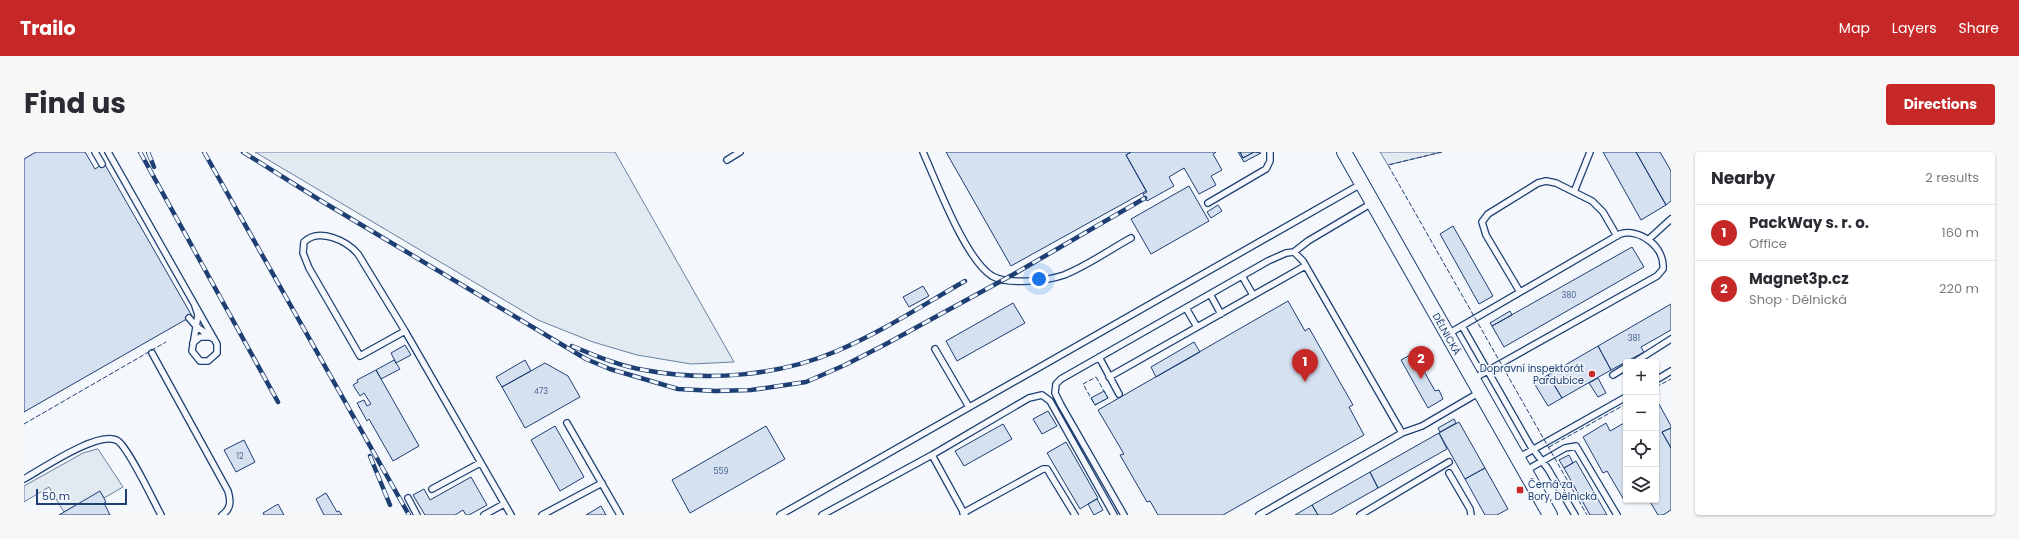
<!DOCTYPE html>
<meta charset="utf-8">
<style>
body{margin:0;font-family:Poppins,sans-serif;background:#f7f7f7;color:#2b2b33}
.controls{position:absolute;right:12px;bottom:12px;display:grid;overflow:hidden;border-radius:4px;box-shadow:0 1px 3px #0004}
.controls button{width:36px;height:36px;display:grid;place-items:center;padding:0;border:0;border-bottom:1px solid #e1e1e2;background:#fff;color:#2b2b33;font:20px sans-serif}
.scale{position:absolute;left:12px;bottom:10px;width:91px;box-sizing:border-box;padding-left:4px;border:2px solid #1d3f73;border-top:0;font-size:11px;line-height:14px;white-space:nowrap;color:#1d3f73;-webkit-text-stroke:3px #f4f7fb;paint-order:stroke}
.you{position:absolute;left:1015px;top:127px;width:14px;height:14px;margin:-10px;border:3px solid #fff;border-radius:50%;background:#1a73e8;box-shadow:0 0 0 6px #1a73e833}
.badge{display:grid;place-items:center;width:26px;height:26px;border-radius:50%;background:#c62828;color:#fff;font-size:13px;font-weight:700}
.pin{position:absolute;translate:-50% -33px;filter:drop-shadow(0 1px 2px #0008)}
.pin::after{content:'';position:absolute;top:21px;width:14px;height:12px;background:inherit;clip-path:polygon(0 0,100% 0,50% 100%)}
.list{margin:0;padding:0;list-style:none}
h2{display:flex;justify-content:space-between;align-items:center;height:52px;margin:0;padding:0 16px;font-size:17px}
h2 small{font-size:13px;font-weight:400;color:#7c7c81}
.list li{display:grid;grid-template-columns:26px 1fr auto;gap:12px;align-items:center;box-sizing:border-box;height:56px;padding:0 16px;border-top:1px solid #e1e1e2}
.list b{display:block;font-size:15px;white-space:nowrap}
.list p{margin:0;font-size:13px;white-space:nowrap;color:#7c7c81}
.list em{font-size:13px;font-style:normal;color:#7c7c81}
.icon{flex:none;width:22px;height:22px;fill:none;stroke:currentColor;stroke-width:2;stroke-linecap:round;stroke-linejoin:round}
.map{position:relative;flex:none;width:1647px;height:363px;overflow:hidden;border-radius:4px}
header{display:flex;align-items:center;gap:24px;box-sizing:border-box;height:56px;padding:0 20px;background:#c62828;color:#fff}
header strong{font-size:19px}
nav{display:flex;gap:22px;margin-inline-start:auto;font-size:14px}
.intro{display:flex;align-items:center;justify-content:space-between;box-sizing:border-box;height:96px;padding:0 24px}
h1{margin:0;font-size:28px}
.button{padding:10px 18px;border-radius:4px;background:#c62828;color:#fff;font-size:14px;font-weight:700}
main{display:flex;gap:24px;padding:0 24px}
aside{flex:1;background:#fff;border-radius:4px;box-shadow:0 1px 3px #0004}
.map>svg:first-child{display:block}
.green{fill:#e3e9f0;stroke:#687fa3}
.building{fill:#d5e0f0;stroke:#1d3f73}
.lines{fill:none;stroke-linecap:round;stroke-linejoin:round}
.service-casing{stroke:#1d3f73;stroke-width:8}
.tertiary-casing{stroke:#1d3f73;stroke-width:16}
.service{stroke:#f4f7fb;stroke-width:5.5}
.tertiary{stroke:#f4f7fb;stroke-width:14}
.rail-casing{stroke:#1d3f73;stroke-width:4.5}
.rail{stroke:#f4f7fb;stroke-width:3;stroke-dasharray:9;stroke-linecap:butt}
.fence{stroke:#1d3f73;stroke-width:1;stroke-dasharray:5 2;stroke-linecap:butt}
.poi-dot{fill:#c62828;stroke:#f4f7fb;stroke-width:1.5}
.labels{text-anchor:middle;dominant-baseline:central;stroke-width:3;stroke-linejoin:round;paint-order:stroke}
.number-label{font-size:8px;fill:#4b6792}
.street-label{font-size:10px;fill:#1d3f73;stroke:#f4f7fb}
.poi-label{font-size:10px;fill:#1d3f73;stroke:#f4f7fb;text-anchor:end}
</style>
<header>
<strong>Trailo</strong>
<nav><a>Map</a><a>Layers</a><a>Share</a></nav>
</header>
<div class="intro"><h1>Find us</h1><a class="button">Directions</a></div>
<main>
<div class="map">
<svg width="1647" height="363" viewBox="0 0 1647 363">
<rect width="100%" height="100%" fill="#f4f7fb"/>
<path class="green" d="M231 0H591L710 210 667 212 613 203 569 190 514 168Z
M1356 0H1418L1364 13Z
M73 297H74L99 335 80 346 76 340 40 360 25 335 0 350V334L59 301Z"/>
<path class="building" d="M12 0H61L71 17 80 11 168 164 0 260V7Z
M922 0H1107L1102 3 1122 39 987 114Z
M1107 0H1192L1189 2 1198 18 1187 24 1192 33 1175 42 1160 16 1145 25 1150 34 1123 49 1119 42 1123 40 1102 3Z
M1214 0H1216L1219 6 1230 0 1237 1 1220 10Z
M1216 0H1230L1219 6Z
M1579 0H1612L1642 53 1617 68Z
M1612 0H1636L1647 19V49L1642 53Z
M1165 34 1185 69 1127 102 1107 67Z
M1194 53 1198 59 1187 66 1183 60Z
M1429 74 1469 144 1455 152 1416 82Z
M1608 95 1620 115 1480 195 1468 174Z
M899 134 905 144 885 155 879 145Z
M1264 149 1281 179 1285 176 1329 253 1325 255 1340 283 1199 363H1134L1126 349 1123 350 1096 303 1100 302 1074 258Z
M989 151 1001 171 933 209 922 189Z
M1647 152V178L1617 195 1620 200 1587 218 1574 194Z
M1486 159 1488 163 1468 174 1466 171Z
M1170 190 1176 200 1132 225 1127 215Z
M381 193 387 203 372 211 367 201Z
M1574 194 1587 218 1538 246 1524 223Z
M1390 201 1411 239 1415 238 1419 247 1404 256 1377 208Z
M370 208 376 217 357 227 352 218Z
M501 208 507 219 478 235 472 225Z
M521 211 544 224 556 245 501 276 478 235Z
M352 218 395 294 369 309 345 267 343 269 333 251 340 248 343 254 347 252 340 241 336 244 329 233 334 230 333 228Z
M1524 223 1538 246 1524 254 1510 231Z
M1574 226 1582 241 1574 245 1565 231Z
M1080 239 1084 246 1071 253 1067 246Z
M1635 252 1647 274V276L1638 280 1647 296V358L1639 363H1634L1625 348H1632V253Z
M1024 259 1033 274 1018 282 1009 267Z
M1430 267 1432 271 1416 280 1414 276Z
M1435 270 1461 316 1441 327 1415 281Z
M1602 270V346L1600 348 1583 319 1579 321 1559 285 1582 271 1586 279Z
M979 272 988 287 940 314 931 299Z
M531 274 560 325 536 339 507 288Z
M742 274 761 307 666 361 648 328Z
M1647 276V296L1638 280Z
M1415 281 1423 297 1354 336 1346 320Z
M220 288 231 310 212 320 200 298Z
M1042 290 1074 346 1056 357 1023 301Z
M1545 303 1549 311 1540 316 1535 308Z
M1552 309 1583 363H1566L1540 316Z
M1461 316 1484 357 1473 363H1461L1441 327Z
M1346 320 1354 336 1306 363H1294L1288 353Z
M447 325 463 353 445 363H442L439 358 431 363H401L389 343 400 337 406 348Z
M76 339 82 350 80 351 86 363H35Z
M302 341 313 360 315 359 318 363H300L292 347Z
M1073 347 1079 358 1070 363 1064 352Z
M254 352 260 363H240L239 361Z
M1288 353 1294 363H1271Z
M577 354 582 363H562Z"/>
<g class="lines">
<g class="service-casing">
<path id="service" d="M71 0 78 12
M84 0 193 192V201L184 209H176L168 199 174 163 171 154
M899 0C913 31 941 107 968 124 984 133 1023 129 1040 123 1063 114 1085 98 1107 86
M703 8 716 0
M1550 40 1566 0
M1184 51 1242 17 1246 9V0
M1625 87 1647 67
M1270 100 1284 89 1348 51
M1218 124 1229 143
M1496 140 1462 83 1458 70 1464 62 1514 31 1522 29 1532 31 1568 49 1579 60 1593 84
M1186 142 1197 162
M1162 156 1173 175
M165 166 172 174 188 186
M1438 174 1506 293 1524 317 1551 363
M381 179 336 204 285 116 279 101 280 90C295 75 323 89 334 102L381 179 487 363
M1424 182 1596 82C1616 76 1641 95 1639 117L1633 124 1449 227
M169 191 176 185H186
M911 197 945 255
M128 201 204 339C207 349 207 357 198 363
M1075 205 1095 242
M1611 210 1647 187
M1589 223 1602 215
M1085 225 1281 114
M1632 228 1647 219
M543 271 596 363
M1494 306 1602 245
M1501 319 1541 296 1552 294 1593 363
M1425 321 1446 357 1447 363
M0 327C18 317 76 277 94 289 105 297 129 348 137 363
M408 337 456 311
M384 346 393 363
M939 361 1019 317H1023L1051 363
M460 363 480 352
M518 363 578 331
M756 363 1337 32
M798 363 908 303
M941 363 908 303 1005 246 1018 243 1026 249 1090 363
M1100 363 1037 253 1031 241 1032 232 1037 227 1244 109 1262 101 1270 100 1279 109 1378 281
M1235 363 1378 281 1398 274 1456 240
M1336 363 1425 310"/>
</g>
<g class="tertiary-casing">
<g id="tertiary">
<path id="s1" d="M1320 0 1526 363"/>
</g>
</g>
<use href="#service" class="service"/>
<use href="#tertiary" class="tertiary"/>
<g class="rail-casing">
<path id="rail" d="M116 0 254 250
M124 0 130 15
M180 0 385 363
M219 0 294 47 562 207 586 217 654 237 692 239 727 238 782 230 821 213 862 192 990 122 1121 46
M548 194C572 204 595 214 620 218 684 230 754 224 813 199 858 180 899 153 941 129
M346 304 366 353"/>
</g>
<use href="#rail" class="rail"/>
<path class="fence" d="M1418 0 1364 13 1563 363
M1072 225 1084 246 1071 253 1059 232Z
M1632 235 1647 227
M0 272 142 190
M1525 295 1602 252"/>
</g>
<g class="poi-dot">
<circle cx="1568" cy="222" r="4"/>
<rect x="1492" y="334" width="8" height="8" rx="2"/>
</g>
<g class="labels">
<g class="number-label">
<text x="1545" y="143">380</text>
<text x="1610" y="186">381</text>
<text x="517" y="239">473</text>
<text x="216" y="304">12</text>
<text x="697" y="319">559</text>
</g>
<g class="street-label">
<text stroke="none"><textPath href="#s1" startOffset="209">DĚLNICKÁ</textPath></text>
</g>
<g class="poi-label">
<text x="1560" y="216">Dopravní inspektorát<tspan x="1560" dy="12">Pardubice</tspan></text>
<text x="1504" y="332" text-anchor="start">Černá za<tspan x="1504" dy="12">Bory, Dělnická</tspan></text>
</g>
</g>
</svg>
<div class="controls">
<button>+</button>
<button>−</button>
<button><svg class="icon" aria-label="locate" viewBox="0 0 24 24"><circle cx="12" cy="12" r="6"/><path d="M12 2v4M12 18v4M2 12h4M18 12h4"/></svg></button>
<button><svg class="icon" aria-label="layers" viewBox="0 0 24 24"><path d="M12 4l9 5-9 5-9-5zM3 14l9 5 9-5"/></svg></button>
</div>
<div class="scale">50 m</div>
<div class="you"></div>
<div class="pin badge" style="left:1281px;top:230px">1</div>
<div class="pin badge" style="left:1397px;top:227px">2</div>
</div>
<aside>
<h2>Nearby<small>2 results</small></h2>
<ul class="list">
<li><span class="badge">1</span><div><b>PackWay s. r. o.</b><p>Office</p></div><em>160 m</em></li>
<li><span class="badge">2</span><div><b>Magnet3p.cz</b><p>Shop · Dělnická</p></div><em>220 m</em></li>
</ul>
</aside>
</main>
